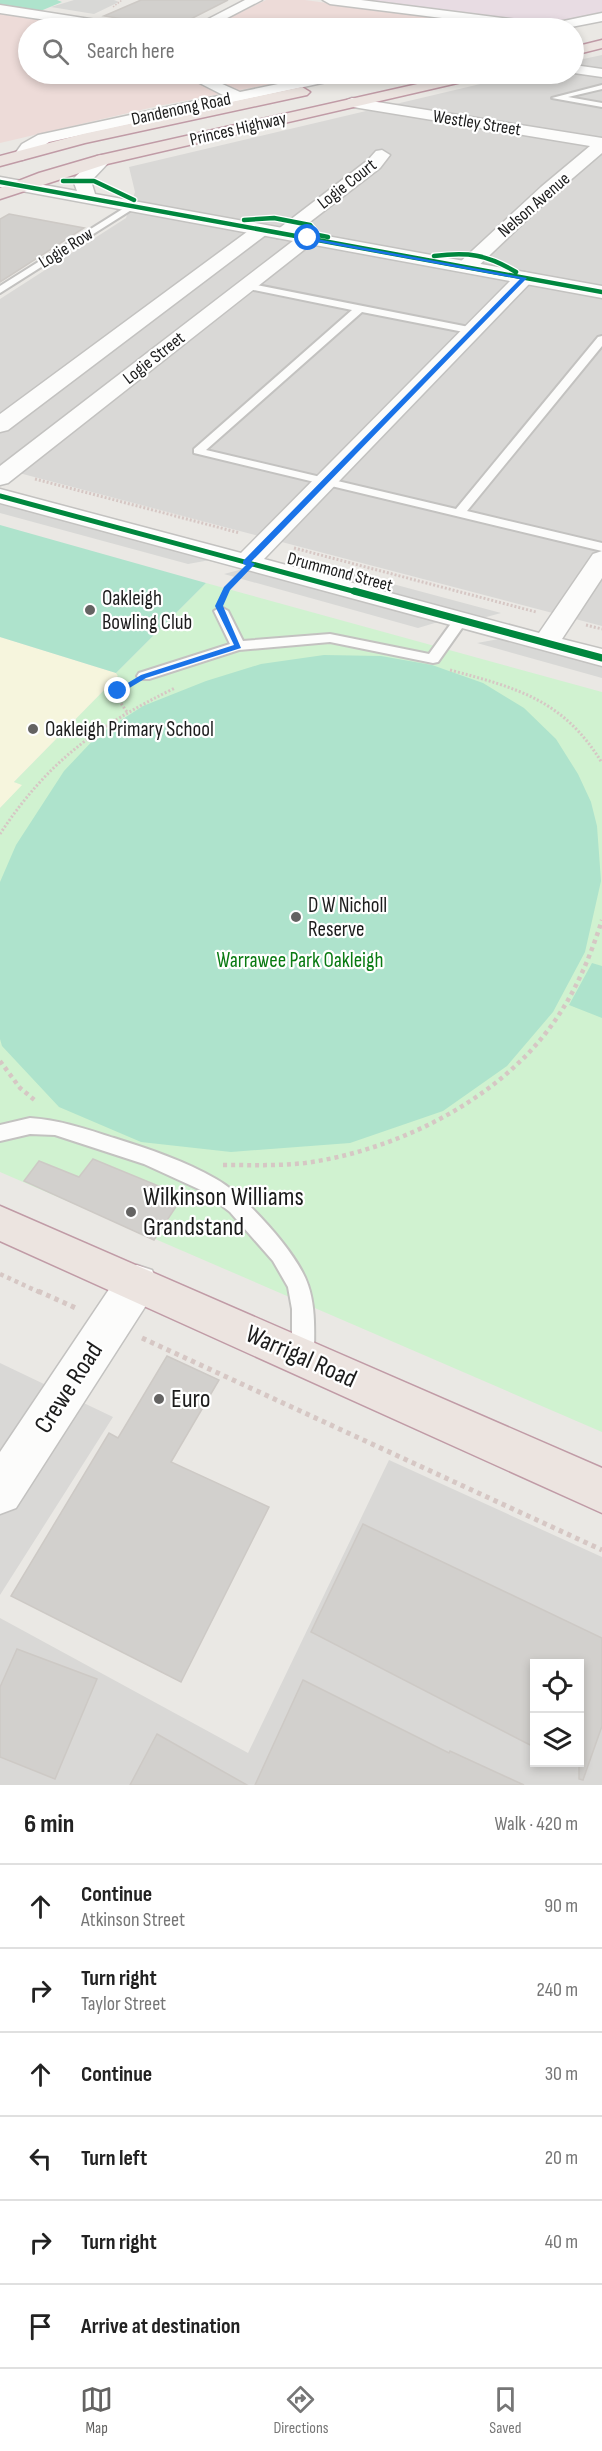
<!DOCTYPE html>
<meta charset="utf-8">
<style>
body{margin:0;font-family:"Sofia Sans Condensed",sans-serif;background:#f2f2f2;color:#222}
.controls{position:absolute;right:18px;bottom:18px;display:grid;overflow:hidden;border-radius:0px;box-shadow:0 3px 9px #0003}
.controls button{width:54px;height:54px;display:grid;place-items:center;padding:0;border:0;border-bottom:2px solid #e0e0e0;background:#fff;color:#222;font:30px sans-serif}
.stop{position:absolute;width:18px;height:18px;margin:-14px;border:4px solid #1a73e8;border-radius:50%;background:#fff}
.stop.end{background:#1a73e8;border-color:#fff;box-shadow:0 2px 6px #0008}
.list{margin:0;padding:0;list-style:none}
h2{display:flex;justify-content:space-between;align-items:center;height:78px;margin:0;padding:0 24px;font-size:26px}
h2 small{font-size:20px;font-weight:400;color:#767676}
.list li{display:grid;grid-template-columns:39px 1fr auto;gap:18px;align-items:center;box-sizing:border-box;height:84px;padding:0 24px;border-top:2px solid #e0e0e0}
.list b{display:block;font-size:22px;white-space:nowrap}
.list p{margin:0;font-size:20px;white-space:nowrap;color:#767676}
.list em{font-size:20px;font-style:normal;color:#767676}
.icon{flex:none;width:33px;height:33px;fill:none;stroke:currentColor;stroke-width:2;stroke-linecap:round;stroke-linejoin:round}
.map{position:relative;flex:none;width:602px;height:1785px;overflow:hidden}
.search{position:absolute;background:#fff;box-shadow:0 3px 9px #0003;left:18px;right:18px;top:18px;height:66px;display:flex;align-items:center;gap:15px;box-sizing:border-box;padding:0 21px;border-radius:33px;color:#767676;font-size:22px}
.sheet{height:582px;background:#fff}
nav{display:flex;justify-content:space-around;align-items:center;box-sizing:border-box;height:84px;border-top:2px solid #e0e0e0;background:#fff;font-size:16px;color:#767676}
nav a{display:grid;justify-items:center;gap:3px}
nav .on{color:#646362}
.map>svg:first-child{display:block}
.residential{fill:#d9d8d6;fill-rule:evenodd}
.commercial{fill:#eddbd8}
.industrial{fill:#e8dce3}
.education{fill:#f6f5dd}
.religious{fill:#d8d8d6}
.park{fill:#d0f2d0}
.pitch{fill:#aee3cc}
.building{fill:#d2d0cd;stroke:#cdc9c5;stroke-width:1.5}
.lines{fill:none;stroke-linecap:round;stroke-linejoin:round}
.service-casing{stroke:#c3c2c0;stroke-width:4}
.minor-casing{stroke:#c3c2c0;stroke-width:3}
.tertiary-casing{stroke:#c3c2c0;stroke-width:3}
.trunk-casing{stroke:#c09ba6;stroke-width:3}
.path-far3{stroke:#d6c7c4;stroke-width:1.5;stroke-dasharray:1.5 1.5;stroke-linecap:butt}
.path-far2{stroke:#d6c7c4;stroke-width:3;stroke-dasharray:2 2;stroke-linecap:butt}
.path-far1{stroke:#d6c7c4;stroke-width:4.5;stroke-dasharray:4 4;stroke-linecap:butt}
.path{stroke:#d6c7c4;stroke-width:5;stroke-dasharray:4.5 4.5;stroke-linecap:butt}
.service{fill:#fcfcfb;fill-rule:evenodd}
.minor{fill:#fcfcfb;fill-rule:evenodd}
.tertiary{fill:#fcfcfb;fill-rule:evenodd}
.trunk{fill:#ece4e0;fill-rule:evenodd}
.cycleway-far2-casing{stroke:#fff;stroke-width:7}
.cycleway-far1-casing{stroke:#fff;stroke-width:8}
.cycleway-casing{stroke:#fff;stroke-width:10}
.cycleway-far2{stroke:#00873e;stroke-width:4.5}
.cycleway-far1{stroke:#00873e;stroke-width:5}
.cycleway{stroke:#00873e;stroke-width:7}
.route{fill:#1a73e8}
.poi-dot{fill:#646362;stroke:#fff;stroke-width:2}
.labels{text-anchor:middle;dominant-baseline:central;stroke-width:4.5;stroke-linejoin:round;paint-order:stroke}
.far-street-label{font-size:18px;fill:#1c1c1c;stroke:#fff}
.poi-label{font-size:21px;fill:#1c1c1c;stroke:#fff;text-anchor:start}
.park-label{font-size:21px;fill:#097a12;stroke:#fff}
.near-poi-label{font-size:26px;fill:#1c1c1c;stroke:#fff;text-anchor:start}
.near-street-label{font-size:26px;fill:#1c1c1c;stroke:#fff}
</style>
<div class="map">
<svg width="602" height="1785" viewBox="0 0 602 1785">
<rect width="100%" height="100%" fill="#eae8e4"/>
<path class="residential" d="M602 55V626L0 468V299L126 218 135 192 129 167 523 74H574V61Z
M0 1363 113 1417 0 1595Z
M389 1460 602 1557V1785H0V1618L248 1753ZM534 1664H580V1762H534Z"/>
<path class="commercial" d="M266 0H305L509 28H208Z
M0 10 107 28H28V74H323L158 106 0 143Z"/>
<path class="industrial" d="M360 0H602V14L548 26Z"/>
<path class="education" d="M0 637 116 673 118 676 14 782 23 785 0 808Z"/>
<path class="religious" d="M74 0H114L119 2 94 14 51 7Z
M0 503 210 560 188 564 0 513Z
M307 561 501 613 479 619 288 566Z
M243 569 438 622 418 628 224 574Z
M499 639 602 667V678L477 643Z"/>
<path class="park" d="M206 583 602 692V1432L0 1172V808L22 785 14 782 118 676 116 673Z"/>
<path class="pitch" d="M0 0H57L62 2 38 12 0 5Z
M0 525 206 583 116 673 0 637Z
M324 655 381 656 432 665 483 683 524 708 556 739 578 774 591 802 597 826 601 881 585 952 553 1012 507 1066 443 1111 350 1143 231 1152 141 1142 59 1107 2 1046 0 1039V882L16 845 64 771 98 735 143 706 206 681 261 664Z
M592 963 602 966V1018L569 1005Z"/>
<path class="building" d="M141 0H228L175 27 104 16Z
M9 214 84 228 0 282V219Z
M93 1159 183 1196 154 1240 24 1181 39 1161 79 1177Z
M167 1356 219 1380 171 1462 269 1507 181 1682 11 1596 109 1433 118 1438Z
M363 1524 602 1638V1726L583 1780 579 1779V1664H534V1747L311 1632Z
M17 1649 97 1679 55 1779 0 1757V1687Z
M303 1680 449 1753 450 1751 524 1785H255Z
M157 1734 247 1785H130Z"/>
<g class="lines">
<g class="service-casing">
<path id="service" d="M602 85V89L568 97 602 103V107L552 98Z
M129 205 136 207 0 293V286Z
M247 283 474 328 479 331 474 334 362 312 206 450 456 509 598 337 602 336V346L467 511 602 543V551L194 453V449L352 310 244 288 242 286Z
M221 607 228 611 243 641 330 634 429 654 455 618H465L467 621 438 662 433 663 330 642 239 650 149 679H139L137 676 139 673 230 644 214 611Z
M30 1118C60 1120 86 1129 114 1138 149 1149 185 1161 216 1179 245 1195 298 1254 308 1285 316 1308 314 1334 314 1358L311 1365 303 1368 295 1365 292 1358V1309L288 1287 273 1261 230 1212 203 1191 144 1164 55 1135 30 1134 0 1141V1125Z"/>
</g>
<g class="minor-casing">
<path id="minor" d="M245 0H262L208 28H191Z
M323 0H361L549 24 602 13V21L566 28H522L330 4Z
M0 5 122 24 129 28H99L0 13Z
M574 65 602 69V77L574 73Z
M182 74H200L240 92 326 74H352L345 78 49 142C41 147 30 158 22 160L14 155 22 144 38 135 223 95Z
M352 98 602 138V153L553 195 473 271H459L456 267 459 263 541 187 590 146 347 106 344 103 347 100Z
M382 150 390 155 380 168 289 238H277L274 234 277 230 368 160 376 151Z
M261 225 267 226 270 230 267 234 8 430 0 432V414L255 226Z
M308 232 314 234 317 238 314 242 8 483 0 485V466L302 234Z
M524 272 531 274 534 278 531 282 264 559 539 633 593 554 602 551V578L562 639 602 649V666L0 503V489L241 553 517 274Z
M137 1265 152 1270 158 1283 152 1296 16 1508 0 1514V1452L122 1270Z"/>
</g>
<g class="tertiary-casing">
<path id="tertiary" d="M103 155 111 160 91 181 95 194 602 286V298L0 187V177L77 191 73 180 76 176 97 156Z"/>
</g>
<g class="trunk-casing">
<path id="trunk" d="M602 40V48L574 55V47Z
M462 74H486L479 78 107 164 0 199V188L39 173 97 156Z
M302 87 310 92 307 95 85 143 0 166V156L83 134Z
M0 1206 602 1468V1513L0 1241Z"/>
</g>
<path class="path-far3" d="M113 7 122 0"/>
<path class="path-far2" d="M35 479 240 533
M294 548 536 612
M224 595 234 582
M586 625 602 629
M450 670C517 688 564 700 602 763
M127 686 116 696 127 712
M0 834C48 761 97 726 175 688"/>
<path class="path-far1" d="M0 1061 20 1088 37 1102
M223 1165C251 1165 277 1166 305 1163 393 1151 490 1104 545 1034 572 1000 589 961 602 920
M0 1274 41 1293"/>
<path class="path" d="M38 1291 78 1309
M142 1338 602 1550"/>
<use href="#service" class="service"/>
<use href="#minor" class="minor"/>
<use href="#tertiary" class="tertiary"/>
<use href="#trunk" class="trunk"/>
<g class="cycleway-far2-casing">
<path id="cycleway-far2" d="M63 181H94L134 200
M0 182 602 292
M244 220 274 218 310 225 318 235 328 237
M434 256C468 252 486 254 516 272"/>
</g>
<g class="cycleway-far1-casing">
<path id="cycleway-far1" d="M0 496 360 593"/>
</g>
<g class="cycleway-casing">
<path id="cycleway" d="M354 591 602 658"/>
</g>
<use href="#cycleway-far2" class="cycleway-far2"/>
<use href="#cycleway-far1" class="cycleway-far1"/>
<use href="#cycleway" class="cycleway"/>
</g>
<path class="route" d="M306 237 527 278 251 562 255 564 230 590 223 606 241 648 146 678 121 693H116V690L141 675 234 645 215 606 224 587 246 565 243 564V561L520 279 308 240Z"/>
<g class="poi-dot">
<circle cx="90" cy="610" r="6"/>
<circle cx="33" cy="729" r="6"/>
<circle cx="296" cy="917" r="6"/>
<circle cx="131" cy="1212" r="6"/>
<circle cx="159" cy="1399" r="6"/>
</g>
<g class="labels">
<g class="far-street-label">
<text transform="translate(181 109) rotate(-12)">Dandenong Road</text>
<text transform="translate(477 123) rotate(9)">Westley Street</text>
<text transform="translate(238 129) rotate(-13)">Princes Highway</text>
<text transform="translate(347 184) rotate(-38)">Logie Court</text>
<text transform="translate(534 205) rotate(-41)">Nelson Avenue</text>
<text transform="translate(66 248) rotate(-32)">Logie Row</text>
<text transform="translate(154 358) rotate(-38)">Logie Street</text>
<text transform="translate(340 572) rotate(15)">Drummond Street</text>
</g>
<g class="poi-label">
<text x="102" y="598">Oakleigh<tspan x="102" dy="24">Bowling Club</tspan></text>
<text x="45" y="729">Oakleigh Primary School</text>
<text x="308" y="905">D W Nicholl<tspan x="308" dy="24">Reserve</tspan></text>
</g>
<g class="park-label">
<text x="300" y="960">Warrawee Park Oakleigh</text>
</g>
<g class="near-poi-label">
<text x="143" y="1197">Wilkinson Williams<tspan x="143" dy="30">Grandstand</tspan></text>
<text x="171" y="1399">Euro</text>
</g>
<g class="near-street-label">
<text transform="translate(301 1357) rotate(24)">Warrigal Road</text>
<text transform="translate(69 1388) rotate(-57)">Crewe Road</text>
</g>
</g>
</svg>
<div class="controls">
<button><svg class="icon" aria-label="locate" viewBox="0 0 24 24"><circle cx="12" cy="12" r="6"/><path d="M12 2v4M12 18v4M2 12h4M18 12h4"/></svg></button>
<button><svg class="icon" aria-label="layers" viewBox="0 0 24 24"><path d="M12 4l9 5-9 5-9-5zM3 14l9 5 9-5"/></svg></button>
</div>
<div class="stop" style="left:308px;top:238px"></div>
<div class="stop end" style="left:118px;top:691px"></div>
<div class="search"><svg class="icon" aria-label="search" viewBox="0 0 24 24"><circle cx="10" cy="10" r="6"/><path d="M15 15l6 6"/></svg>Search here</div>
</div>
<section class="sheet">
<h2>6 min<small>Walk · 420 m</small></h2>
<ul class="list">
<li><svg class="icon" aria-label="ahead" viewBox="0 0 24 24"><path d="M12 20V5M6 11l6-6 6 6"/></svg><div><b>Continue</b><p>Atkinson Street</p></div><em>90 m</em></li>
<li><svg class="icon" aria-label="right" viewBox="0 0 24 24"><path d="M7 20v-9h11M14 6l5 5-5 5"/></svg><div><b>Turn right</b><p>Taylor Street</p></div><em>240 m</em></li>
<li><svg class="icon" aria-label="ahead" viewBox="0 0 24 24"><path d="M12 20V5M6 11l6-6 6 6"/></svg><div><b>Continue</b></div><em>30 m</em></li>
<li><svg class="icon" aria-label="left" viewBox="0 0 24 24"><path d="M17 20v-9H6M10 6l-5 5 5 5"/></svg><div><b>Turn left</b></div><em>20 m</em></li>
<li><svg class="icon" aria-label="right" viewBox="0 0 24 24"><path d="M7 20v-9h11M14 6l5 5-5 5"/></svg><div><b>Turn right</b></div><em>40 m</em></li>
<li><svg class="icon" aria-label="arrive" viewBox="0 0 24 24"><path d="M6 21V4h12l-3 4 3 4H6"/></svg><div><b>Arrive at destination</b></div></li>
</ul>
</section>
<nav>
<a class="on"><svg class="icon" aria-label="map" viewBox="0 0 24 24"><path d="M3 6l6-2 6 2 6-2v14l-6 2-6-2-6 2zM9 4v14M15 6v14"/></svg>Map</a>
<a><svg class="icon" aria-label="directions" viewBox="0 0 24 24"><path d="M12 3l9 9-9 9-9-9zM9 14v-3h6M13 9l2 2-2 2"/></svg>Directions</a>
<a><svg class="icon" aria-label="saved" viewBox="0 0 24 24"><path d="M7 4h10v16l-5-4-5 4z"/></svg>Saved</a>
</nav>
